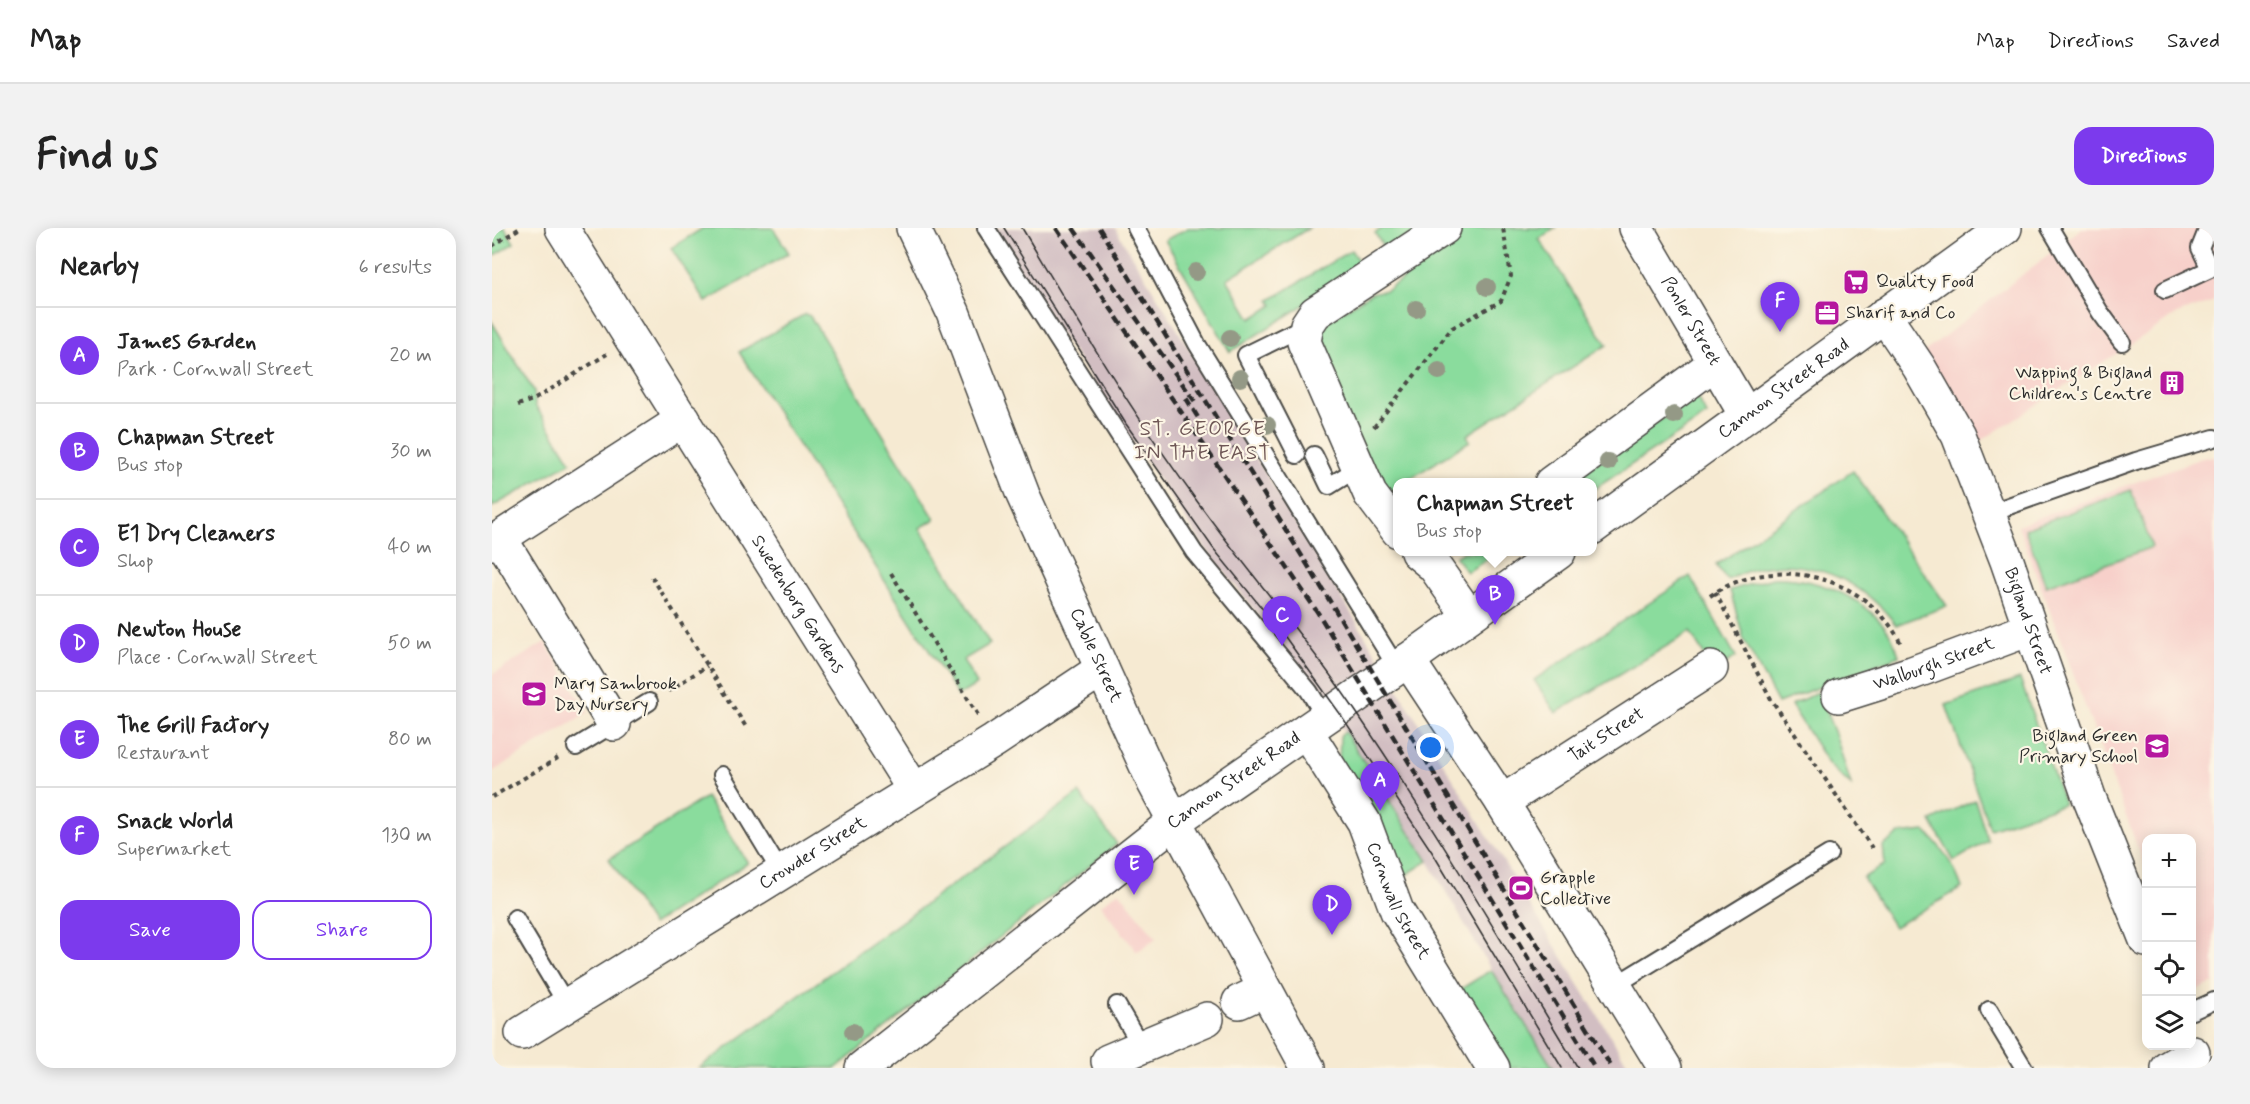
<!DOCTYPE html>
<meta charset="utf-8">
<style>
body{margin:0;font-family:Mynerve,sans-serif;background:#f2f2f2;color:#222}
.controls{position:absolute;right:18px;bottom:18px;display:grid;overflow:hidden;border-radius:12px;box-shadow:0 3px 15px #0003}
.controls button{width:54px;height:54px;display:grid;place-items:center;padding:0;border:0;border-bottom:2px solid #e0e0e0;background:#fff;color:#222;font:30px sans-serif}
.you{position:absolute;left:939px;top:520px;width:21px;height:21px;margin:-15px;border:4px solid #fff;border-radius:50%;background:#1a73e8;box-shadow:0 0 0 9px #1a73e833}
.badge{display:grid;place-items:center;width:39px;height:39px;border-radius:50%;background:#7c3aed;color:#fff;font-size:20px;font-weight:700}
.pin{position:absolute;translate:-50% -50px;filter:drop-shadow(0 2px 3px #0008)}
.pin::after{content:'';position:absolute;top:32px;width:21px;height:18px;background:inherit;clip-path:polygon(0 0,100% 0,50% 100%)}
.popup{position:absolute;left:901px;top:250px;width:204px;height:78px;box-sizing:border-box;display:grid;place-content:center;border-radius:12px;background:#fff;filter:drop-shadow(0 2px 4px #0005);font-size:20px;white-space:nowrap;color:#767676}
.popup b{font-size:22px;color:#222}
.popup::after{content:'';position:absolute;left:50%;top:100%;margin-left:-12px;border:12px solid transparent;border-top-color:#fff}
.list{margin:0;padding:0;list-style:none}
h2{display:flex;justify-content:space-between;align-items:center;height:78px;margin:0;padding:0 24px;font-size:26px}
h2 small{font-size:20px;font-weight:400;color:#767676}
.list li{display:grid;grid-template-columns:39px 1fr auto;gap:18px;align-items:center;box-sizing:border-box;height:96px;padding:0 24px;border-top:2px solid #e0e0e0}
.list b{display:block;font-size:22px;white-space:nowrap}
.list p{margin:0;font-size:20px;white-space:nowrap;color:#767676}
.list em{font-size:20px;font-style:normal;color:#767676}
.actions{display:flex;gap:12px;padding:18px 24px}
.actions a{flex:1;padding:14px 0;border:2px solid #7c3aed;border-radius:18px;text-align:center;font-size:21px;color:#7c3aed}
.actions .main{background:#7c3aed;color:#fff}
.icon{flex:none;width:33px;height:33px;fill:none;stroke:currentColor;stroke-width:2;stroke-linecap:round;stroke-linejoin:round}
.map{position:relative;flex:none;width:1722px;height:840px;overflow:hidden;border-radius:18px}
header{display:flex;align-items:center;gap:36px;box-sizing:border-box;height:84px;padding:0 30px;background:#fff;border-bottom:2px solid #e0e0e0}
header strong{font-size:28px}
nav{display:flex;gap:33px;margin-inline-start:auto;font-size:21px}
.intro{display:flex;align-items:center;justify-content:space-between;box-sizing:border-box;height:144px;padding:0 36px}
h1{margin:0;font-size:42px}
.button{padding:15px 27px;border-radius:18px;background:#7c3aed;color:#fff;font-size:21px;font-weight:700}
main{display:flex;gap:36px;padding:0 36px}
aside{flex:1;background:#fff;border-radius:18px;box-shadow:0 3px 15px #0003}
.map>svg:first-child{display:block}
.built{fill:#f7d0ca}
.industrial{fill:#d2bec2}
.green{fill:#8adc9d;stroke:#5a8464;stroke-width:1.5}
.lines{fill:none;stroke-linecap:round;stroke-linejoin:round}
.lane-casing{stroke:#494844;stroke-width:20}
.street-casing{stroke:#494844;stroke-width:36}
.secondary-casing{stroke:#494844;stroke-width:36}
.path{stroke:#494844;stroke-width:4;stroke-dasharray:4.5 4.5;stroke-linecap:butt}
.lane{stroke:#fff;stroke-width:16}
.street{stroke:#fff;stroke-width:33}
.secondary{stroke:#fff;stroke-width:33}
.tram{stroke:#2b2b2b;stroke-width:1.5}
.rail{stroke:#2b2b2b;stroke-width:4.5;stroke-dasharray:9 4.5;stroke-linecap:butt}
.tree{fill:#949986}
.labels{text-anchor:middle;dominant-baseline:central;stroke-width:4.5;stroke-linejoin:round;paint-order:stroke}
.poi-label{font-size:18px;fill:#2b2b2b;stroke:#fcf5e5;text-anchor:start}
.street-label{font-size:18px;fill:#2b2b2b;stroke:#fcf5e5}
.quarter-label{font-size:21px;letter-spacing:1.5px;fill:#6e5655;stroke:#fcf5e5}
</style>
<header>
<strong>Map</strong>
<nav><a>Map</a><a>Directions</a><a>Saved</a></nav>
</header>
<div class="intro"><h1>Find us</h1><a class="button">Directions</a></div>
<main>
<aside>
<h2>Nearby<small>6 results</small></h2>
<ul class="list">
<li><span class="badge">A</span><div><b>James Garden</b><p>Park · Cornwall Street</p></div><em>20 m</em></li>
<li><span class="badge">B</span><div><b>Chapman Street</b><p>Bus stop</p></div><em>30 m</em></li>
<li><span class="badge">C</span><div><b>E1 Dry Cleaners</b><p>Shop</p></div><em>40 m</em></li>
<li><span class="badge">D</span><div><b>Newton House</b><p>Place · Cornwall Street</p></div><em>50 m</em></li>
<li><span class="badge">E</span><div><b>The Grill Factory</b><p>Restaurant</p></div><em>80 m</em></li>
<li><span class="badge">F</span><div><b>Snack World</b><p>Supermarket</p></div><em>130 m</em></li>
</ul>
<div class="actions"><a class="main">Save</a><a>Share</a></div>
</aside>
<div class="map">
<svg width="1722" height="840" viewBox="0 0 1722 840">
<rect width="100%" height="100%" fill="#fcf5e5"/>
<filter id="ink" filterUnits="userSpaceOnUse"><feTurbulence type="fractalNoise" baseFrequency=".0167" numOctaves="2"/><feDisplacementMap in="SourceGraphic" scale="12" xChannelSelector="R" yChannelSelector="G"/><feConvolveMatrix kernelMatrix="1 2 1 2 8 2 1 2 1" color-interpolation-filters="sRGB"/></filter>
<filter id="wash" filterUnits="userSpaceOnUse"><feTurbulence type="fractalNoise" baseFrequency=".008" numOctaves="4" result="noise"/><feDisplacementMap in="SourceGraphic" scale="24" xChannelSelector="R" yChannelSelector="G"/><feGaussianBlur stdDeviation="1.35" result="paint"/><feColorMatrix in="noise" values="0 0 0 0 0 0 0 0 0 0 0 0 0 0 0 0 0 1.4 0 .05"/><feComposite in="paint" operator="in"/></filter>
<g filter="url(#wash)">
<rect width="100%" height="100%" fill="#f6ead2"/>
<path class="built" d="M1590 0H1722V73L1687 85 1487 214 1431 125Z
M1722 228V755L1704 762 1700 751V610H1654V642L1526 297 1707 231Z
M53 414 96 485 0 544V447Z
M627 663 664 710 645 724 609 677Z"/>
<path class="industrial" d="M502 0H623L1138 840H1061L1023 783 932 626 818 452 711 317 541 64Z"/>
<path class="green" d="M0 0H13L22 15 0 29Z
M211 0H281L297 25 214 74 179 20Z
M696 0H817L735 51 759 91 781 77 778 72 859 22 871 39 738 124 673 12Z
M891 0H933L894 24 883 5Z
M963 0H1063L1047 11 1115 117 975 207 978 213 913 254 906 255 905 260 897 265 865 213 828 132 825 100 879 65 894 62 929 39 933 33V26Z
M313 86 318 88 443 291 428 300 498 416 471 432 485 456 466 468 247 124Z
M0 94 42 163 43 177 79 234 0 279Z
M1204 168 1215 187 1101 262 1100 255H1075Z
M1361 243 1455 378 1404 397C1366 345 1296 319 1235 352L1224 337Z
M1639 262 1660 319 1554 358 1533 301Z
M971 324H1007L975 344 963 329Z
M1198 348 1244 429 1222 443 1198 404 1064 485 1042 452Z
M1281 350C1330 348 1394 377 1407 428L1286 475 1252 412 1238 362Z
M1528 451 1572 576 1498 601 1454 477Z
M1326 464 1344 508 1359 557 1337 537 1299 477Z
M853 504 936 633 911 649 847 539 848 508Z
M587 565 625 616 344 840H207Z
M214 569 256 635 160 697 117 631Z
M1483 572 1496 613 1462 633 1439 593Z
M1433 603C1451 620 1462 637 1470 660L1402 699 1371 650 1393 636 1391 618 1407 606Z
M999 742 1061 840H1012L964 764Z"/>
</g>
<g filter="url(#ink)">
<g class="lines">
<g class="lane-casing">
<path id="lane" d="M494 0 702 324 817 463 833 489
M644 0 705 116 905 440
M1558 0 1608 84 1630 114
M1673 62 1718 41 1708 20 1716 0
M805 227 754 127 815 97
M822 227 837 258 866 240
M1497 285 1644 233 1722 210
M84 519 157 474
M230 547 289 645
M23 690 75 777
M1122 758 1337 626
M625 777 649 818
M1497 782 1532 840
M1700 783 1722 773"/>
</g>
<g class="street-casing">
<g id="street">
<path id="s1" d="M70 0 422 562"/>
<path id="s2" d="M1144 0 1254 187"/>
<path id="s3" d="M1392 87 1427 139 1466 207 1515 333 1597 569 1654 712"/>
<path d="M1059 255 1223 135"/>
<path d="M906 303 878 266 812 114 815 97 823 85 952 0"/>
<path d="M8 310 122 496"/>
<path d="M0 315 192 191"/>
<path d="M925 324 942 338 977 388"/>
<path d="M916 432 1010 574 1173 840"/>
<path id="s4" d="M1347 468 1420 445 1538 401"/>
<path id="s5" d="M814 503 872 594 905 683 1001 840"/>
<path id="s6" d="M1010 574 1219 440"/>
<path d="M747 774 773 762"/>
<path id="s7" d="M30 805 502 513 610 441"/>
<path d="M616 833 715 791"/>
<path d="M1676 840 1701 825"/>
</g>
</g>
<g class="secondary-casing">
<g id="secondary">
<path id="s8" d="M421 0 461 84 531 267 662 555 816 840"/>
<path id="s9" d="M1100 300 1513 0"/>
<path id="s10" d="M370 840 683 593 905 440 1067 324"/>
</g>
</g>
<path class="path" d="M0 18 28 0
M26 177 43 171 115 126
M882 199 960 100 1009 73 1019 48 1011 0
M399 345 486 487
M160 349 254 499
M1223 364 1279 471 1380 620
M1218 368C1280 324 1378 347 1410 418
M176 463 215 438
M0 569 66 530"/>
<use href="#lane" class="lane"/>
<use href="#street" class="street"/>
<use href="#secondary" class="secondary"/>
<path class="tram" d="M512 0 634 196 721 320 791 406 849 487 940 624 1070 840
M530 0C584 91 639 183 702 269 752 339 809 403 858 475 939 593 1012 717 1086 840"/>
<path class="rail" d="M564 0 826 385 1103 840
M581 0 704 175
M607 0 839 375 1120 840
M694 170 716 206"/>
</g>
<g class="tree">
<circle cx="704" cy="44" r="9"/>
<circle cx="995" cy="59" r="9"/>
<circle cx="924" cy="81" r="9"/>
<circle cx="738" cy="110" r="9"/>
<circle cx="947" cy="143" r="9"/>
<circle cx="748" cy="150" r="9"/>
<circle cx="1182" cy="187" r="9"/>
<circle cx="775" cy="197" r="9"/>
<circle cx="1116" cy="234" r="9"/>
<circle cx="361" cy="804" r="9"/>
</g>
</g>
<defs>
<g id="supermarket-square" transform="scale(1.35)"><rect x="-9" y="-9" width="18" height="18" rx="4" fill="#b5179e" stroke="#fcf5e5"/><path d="M-6-5.5h2.5l.6 2H6L4.5 2H-2.5L-4.4-4H-6ZM-1.5 3.2a1.3 1.3 0 1 0 .1 0ZM3 3.2a1.3 1.3 0 1 0 .1 0Z" fill="#fff"/></g>
<g id="office-square" transform="scale(1.35)"><rect x="-9" y="-9" width="18" height="18" rx="4" fill="#b5179e" stroke="#fcf5e5"/><path d="M-6-3h4V-5.5h4V-3h4V5H-6ZM-1-4.5V-3h2v-1.5ZM-6 0V1H6V0Z" fill="#fff"/></g>
<g id="building-square" transform="scale(1.35)"><rect x="-9" y="-9" width="18" height="18" rx="4" fill="#b5179e" stroke="#fcf5e5"/><path d="M-4-6H4V6H1V3H-1V6H-4ZM-2.5-4.3h1.7v1.8h-1.7ZM.8-4.3h1.7v1.8H.8ZM-2.5-1h1.7V.8h-1.7ZM.8-1h1.7V.8H.8Z" fill="#fff"/></g>
<g id="school-square" transform="scale(1.35)"><rect x="-9" y="-9" width="18" height="18" rx="4" fill="#b5179e" stroke="#fcf5e5"/><path d="M0-5L7-2L0 1L-7-2ZM-4 1L0 2.5L4 1V4Q0 6-4 4Z" fill="#fff"/></g>
<g id="stadium-square" transform="scale(1.35)"><rect x="-9" y="-9" width="18" height="18" rx="4" fill="#b5179e" stroke="#fcf5e5"/><path d="M0-5a6.5 5 0 1 0 0 10a6.5 5 0 1 0 0-10ZM-3.5-1.8h7v3.6h-7Z" fill="#fff"/></g>
</defs>
<g fill-rule="evenodd">
<use href="#supermarket-square" x="1364" y="54"/>
<use href="#office-square" x="1335" y="85"/>
<use href="#building-square" x="1680" y="155"/>
<use href="#school-square" x="42" y="466"/>
<use href="#school-square" x="1665" y="518"/>
<use href="#stadium-square" x="1029" y="660"/>
</g>
<g class="labels">
<g class="poi-label">
<text x="1384" y="54">Quality Food</text>
<text x="1354" y="85">Sharif and Co</text>
<text x="1660" y="145" text-anchor="end">Wapping &amp; Bigland<tspan x="1660" dy="21">Children's Centre</tspan></text>
<text x="62" y="456">Mary Sambrook<tspan x="62" dy="21">Day Nursery</tspan></text>
<text x="1646" y="508" text-anchor="end">Bigland Green<tspan x="1646" dy="21">Primary School</tspan></text>
<text x="1048" y="650">Grapple<tspan x="1048" dy="21">Collective</tspan></text>
</g>
<g class="street-label">
<text stroke="none"><textPath href="#s2" startOffset="108">Ponler Street</textPath></text>
<text stroke="none"><textPath href="#s9" startOffset="237">Cannon Street Road</textPath></text>
<text stroke="none"><textPath href="#s1" startOffset="444">Swedenborg Gardens</textPath></text>
<text stroke="none"><textPath href="#s3" startOffset="340">Bigland Street</textPath></text>
<text stroke="none"><textPath href="#s8" startOffset="465">Cable Street</textPath></text>
<text stroke="none"><textPath href="#s4" startOffset="100">Walburgh Street</textPath></text>
<text stroke="none"><textPath href="#s6" startOffset="124">Tait Street</textPath></text>
<text stroke="none"><textPath href="#s10" startOffset="470">Cannon Street Road</textPath></text>
<text stroke="none"><textPath href="#s7" startOffset="342">Crowder Street</textPath></text>
<text stroke="none"><textPath href="#s5" startOffset="194">Cornwall Street</textPath></text>
</g>
<g class="quarter-label">
<text x="711" y="201">ST. GEORGE<tspan x="711" dy="24">IN THE EAST</tspan></text>
</g>
</g>
</svg>
<div class="controls">
<button>+</button>
<button>−</button>
<button><svg class="icon" aria-label="locate" viewBox="0 0 24 24"><circle cx="12" cy="12" r="6"/><path d="M12 2v4M12 18v4M2 12h4M18 12h4"/></svg></button>
<button><svg class="icon" aria-label="layers" viewBox="0 0 24 24"><path d="M12 4l9 5-9 5-9-5zM3 14l9 5 9-5"/></svg></button>
</div>
<div class="you"></div>
<div class="pin badge" style="left:888px;top:583px">A</div>
<div class="pin badge" style="left:1003px;top:397px">B</div>
<div class="popup"><b>Chapman Street</b>Bus stop</div>
<div class="pin badge" style="left:790px;top:418px">C</div>
<div class="pin badge" style="left:840px;top:707px">D</div>
<div class="pin badge" style="left:642px;top:667px">E</div>
<div class="pin badge" style="left:1288px;top:104px">F</div>
</div>
</main>
